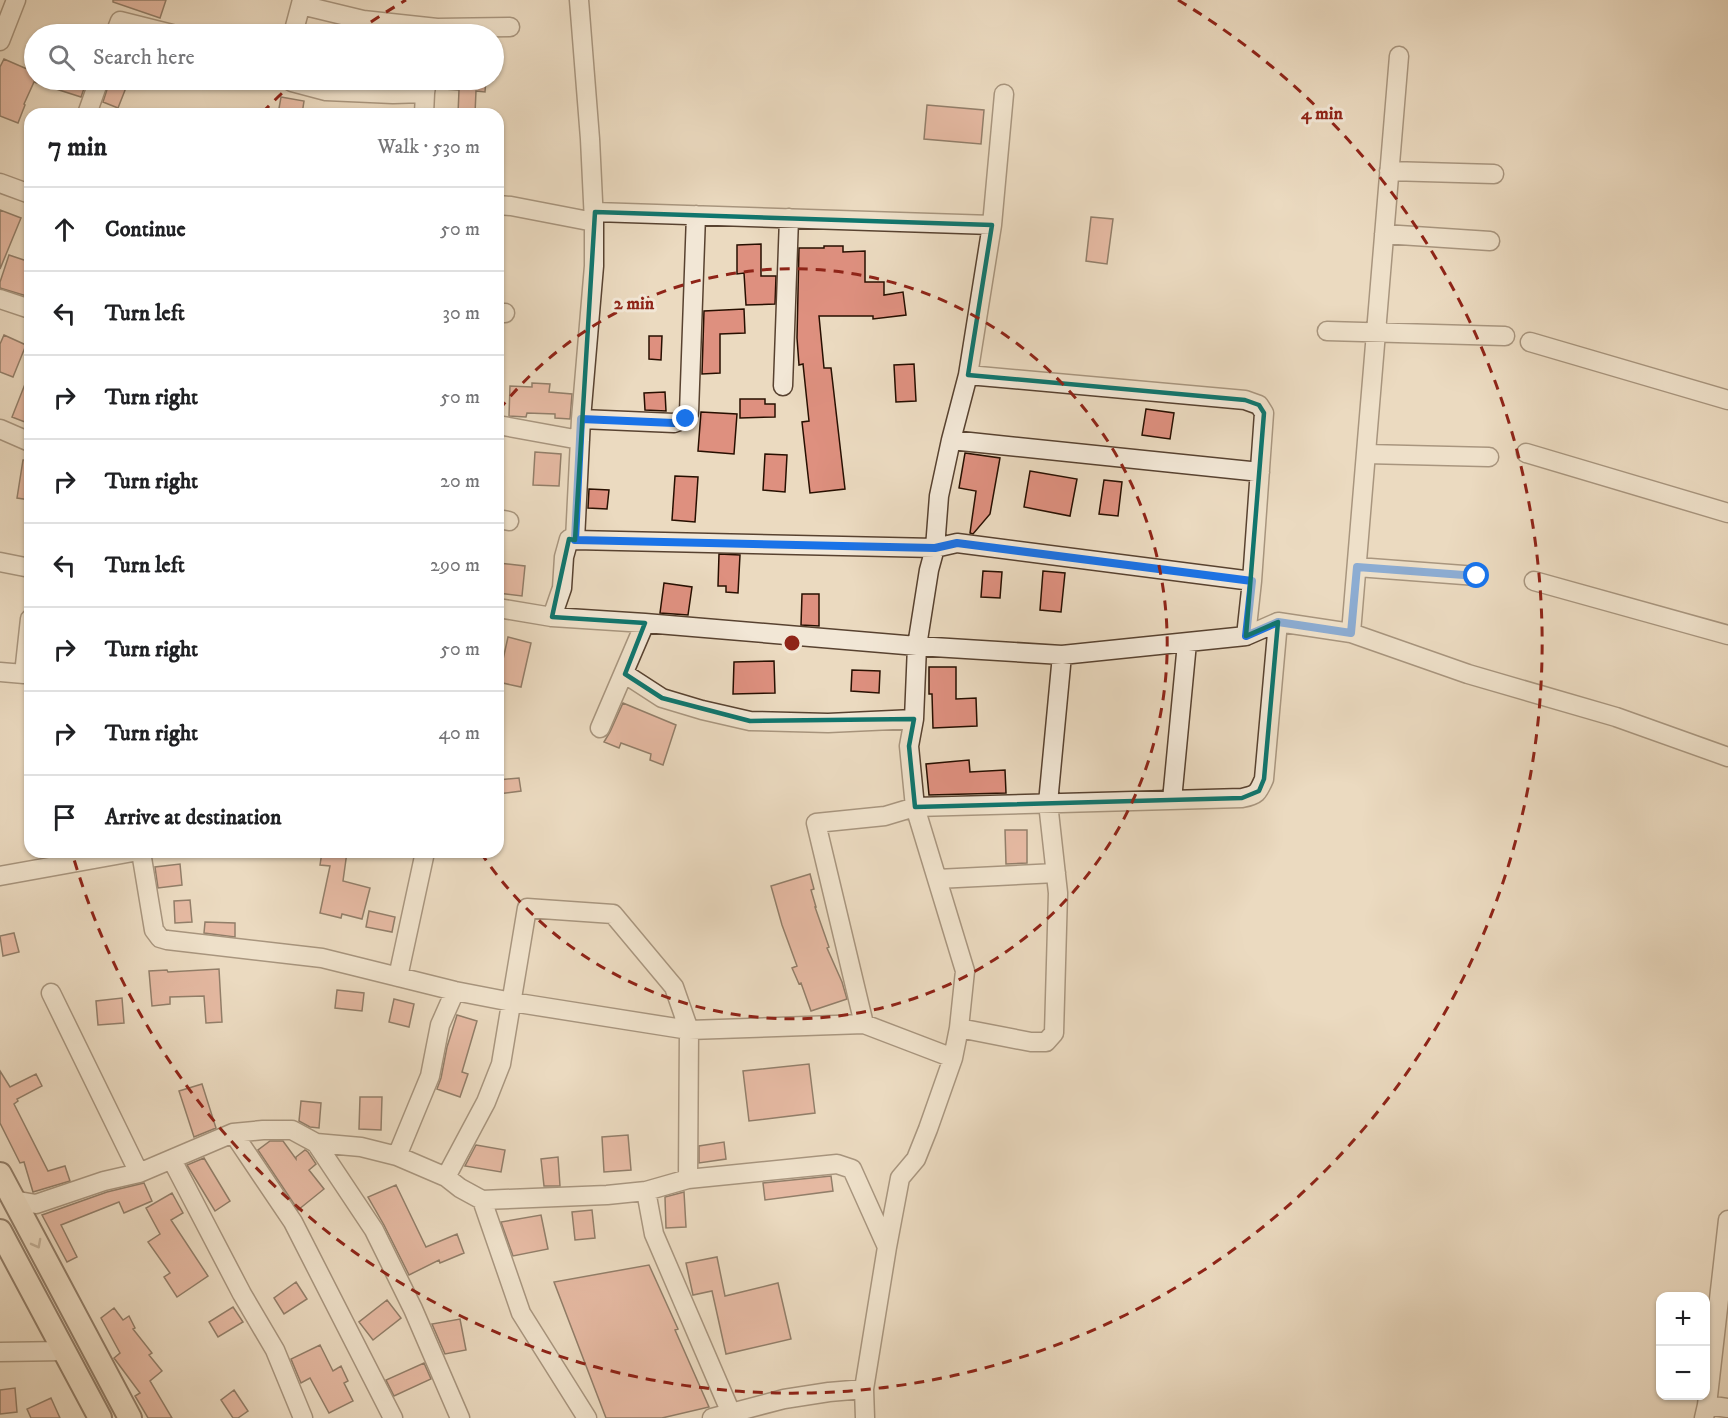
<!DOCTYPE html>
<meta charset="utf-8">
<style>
body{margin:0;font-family:"IM FELL DW Pica",serif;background:#f2f2f2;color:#202124}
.controls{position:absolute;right:18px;bottom:18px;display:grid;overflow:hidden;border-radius:12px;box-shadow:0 2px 4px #0004}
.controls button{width:54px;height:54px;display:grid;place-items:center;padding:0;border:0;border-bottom:2px solid #e0e0e0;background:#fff;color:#202124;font:30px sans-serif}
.stop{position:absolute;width:18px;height:18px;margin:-14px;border:4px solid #1a73e8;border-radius:50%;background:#fff}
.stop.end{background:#1a73e8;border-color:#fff;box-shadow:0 2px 6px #0008}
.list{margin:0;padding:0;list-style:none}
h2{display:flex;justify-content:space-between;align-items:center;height:78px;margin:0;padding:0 24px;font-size:26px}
h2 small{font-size:20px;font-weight:400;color:#757577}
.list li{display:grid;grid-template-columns:39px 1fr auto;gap:18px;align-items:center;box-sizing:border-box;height:84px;padding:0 24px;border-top:2px solid #e0e0e0}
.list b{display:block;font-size:22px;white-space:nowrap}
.list em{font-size:20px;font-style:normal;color:#757577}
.icon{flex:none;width:33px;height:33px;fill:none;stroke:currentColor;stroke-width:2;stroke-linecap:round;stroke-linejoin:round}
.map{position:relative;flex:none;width:1728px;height:1418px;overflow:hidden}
.search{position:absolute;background:#fff;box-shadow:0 2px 4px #0004;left:24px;top:24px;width:480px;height:66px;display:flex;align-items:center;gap:15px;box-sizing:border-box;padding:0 21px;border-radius:33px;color:#757577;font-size:22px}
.panel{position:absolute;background:#fff;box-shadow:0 2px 4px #0004;left:24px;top:108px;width:480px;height:750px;border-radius:18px}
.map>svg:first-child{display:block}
.building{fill:#de907f;stroke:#270f00;stroke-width:1.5}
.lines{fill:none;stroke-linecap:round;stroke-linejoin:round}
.minor-casing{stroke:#584230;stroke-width:21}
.major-casing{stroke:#270f00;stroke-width:26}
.minor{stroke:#f2e7d6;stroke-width:18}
.major{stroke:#ebdac0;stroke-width:22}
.oneway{stroke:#937f6a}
.route{stroke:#1a73e8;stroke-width:8}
.marked{fill:none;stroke:#0f766e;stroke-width:4.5;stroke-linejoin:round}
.ring{fill:none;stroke:#8f2418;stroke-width:3;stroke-dasharray:10 8}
.centre{fill:#8f2418;stroke:#f2e7d6;stroke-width:3}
.ring-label{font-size:18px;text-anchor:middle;font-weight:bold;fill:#8f2418;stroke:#f2e7d6;stroke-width:6;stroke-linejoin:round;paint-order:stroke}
</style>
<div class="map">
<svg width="1728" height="1418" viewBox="0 0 1728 1418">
<rect width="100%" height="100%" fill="#ebdac0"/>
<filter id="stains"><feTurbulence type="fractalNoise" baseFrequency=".00333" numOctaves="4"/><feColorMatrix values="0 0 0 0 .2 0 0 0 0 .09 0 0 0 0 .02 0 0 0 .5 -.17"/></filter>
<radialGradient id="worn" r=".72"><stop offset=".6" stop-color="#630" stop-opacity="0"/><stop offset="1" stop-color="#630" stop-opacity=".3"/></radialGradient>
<path class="building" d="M113 0H166L160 18 113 2Z
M4 59 34 72V80H87L81 97 34 82 24 104 25 105 18 123 0 116V67Z
M110 80H129L118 108 103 102Z
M444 80H486L485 92 476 91 475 114H458L459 90 444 89Z
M281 97 304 101 302 114H278Z
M927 105 984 110 981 144 924 139Z
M0 210 21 218 0 269Z
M1091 217 1113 219 1107 264 1086 261Z
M761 244V276H776L775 304 746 305 744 273 737 274V245Z
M824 246H843V252L865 251V282H884V295L903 292 906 315 873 319V316H819L824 368H831L845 489 810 493 802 422 809 421 803 364 799 365 797 338 799 248H824Z
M9 255 30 262V297L0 288V282Z
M744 309 745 333 720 334V373L702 374 704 311Z
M4 335 26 345 13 377 0 372V344Z
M649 336H662L661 360 649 359Z
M914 364 916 401 896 402 894 365Z
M29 374H30V424L12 417Z
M532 383 550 384 549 392 572 394 570 419 555 418V414L527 413 526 417 509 416 510 386 532 387Z
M665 392 666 411 645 410 644 393Z
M740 399H765V404H775V417L740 418Z
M1146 409 1174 413 1170 439 1142 435Z
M701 412 737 414 734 454 698 451Z
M535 452 561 454 559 486 533 485Z
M965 453 1000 458 990 514 973 534 970 533 976 491 959 488Z
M765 454 787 455 785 492 763 490Z
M23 460H30V500L17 498Z
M1030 471 1077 479 1070 516 1024 507Z
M675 476 698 477 695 522 672 520Z
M1104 480 1122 482 1118 516 1099 514Z
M589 489 609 490 607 509 588 508Z
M719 554 740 555 738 593 726 592V586H718Z
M498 563 525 566 522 596 498 593Z
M983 571 1002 572 1000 598 981 597Z
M1043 571 1065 573 1061 612 1040 610Z
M664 583 692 587 688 615 660 613Z
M802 594H819V626L801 625Z
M508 637 531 643 521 687 498 682Z
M774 661 775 693 733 694 734 662Z
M929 667H956V699L976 698 977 726 933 728 932 694H929Z
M852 670 880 671 879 693 851 691Z
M623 703 676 725 663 765 650 760 651 754 621 743 619 748 604 742 610 732Z
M969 760 970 772 1005 770 1006 793 929 795 926 764Z
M519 778 521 791 498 794V780Z
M1005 830H1027V863L1006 864Z
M322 852H347L343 881 370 888 362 919 342 914 341 918 320 913 330 866 320 865Z
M180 864 182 885 158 888 155 867Z
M810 874 814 889 811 890 816 907H815L829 947 827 948 842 982 847 999 811 1011 801 983 799 984 792 968 797 966 782 925 771 886Z
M190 900 192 922 175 923 174 901Z
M369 911 395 917 392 932 366 927Z
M205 922 235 923V937L204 933Z
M14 933 19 952 3 956 0 936Z
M219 969 222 1022 206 1023 204 996 170 997V1004L152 1006 149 971 167 970 168 972Z
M337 990 364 993 362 1011 335 1008Z
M122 998 124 1023 98 1025 96 1001Z
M394 999 414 1004 409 1027 389 1022Z
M457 1015 477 1021 462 1072 468 1074 460 1097 437 1089 441 1078 447 1047Z
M809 1064 815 1113 749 1121 743 1071Z
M0 1071 10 1087 36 1074 42 1086 17 1099 18 1101 14 1104 48 1171 65 1166 70 1181 33 1192 24 1162 20 1163 0 1123Z
M202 1084 216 1128 194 1137 179 1091Z
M360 1097H382L381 1130 359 1129Z
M301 1101 321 1103 319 1128 310 1127 299 1121Z
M628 1135 631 1170 604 1172 602 1137Z
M270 1141H283L296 1159V1157L305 1150 308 1152 316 1164 309 1170 324 1189 298 1210 258 1150Z
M724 1142 726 1159 699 1163V1146Z
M476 1145 505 1150 501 1172 465 1166Z
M558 1157 560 1186H544L541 1159Z
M204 1158 230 1201 215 1211 187 1165Z
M831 1176 833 1191 765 1200 763 1183Z
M144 1183 152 1201 124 1213 119 1202 61 1225 77 1257 67 1262 42 1215 107 1192Z
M396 1185 426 1247 457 1234 464 1253 440 1263 439 1260 409 1275 384 1225 368 1197Z
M684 1192 686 1227 666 1228 665 1197Z
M172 1193 183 1213 171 1220 208 1276 177 1297 164 1277 170 1273 148 1242 160 1234 146 1208Z
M592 1210 595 1238 575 1240 572 1212Z
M541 1215 548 1249 513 1256 501 1222Z
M717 1257 725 1296 778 1283 791 1339 726 1354 712 1291 693 1295 686 1263Z
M649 1265 678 1329 675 1330 709 1407 662 1418H606L554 1282Z
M296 1282 307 1299 284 1314 274 1298Z
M387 1300 401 1318 373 1340 359 1322Z
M233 1307 243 1322 218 1337 209 1322Z
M114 1308 123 1320 129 1316 135 1328 133 1329 152 1353 149 1355 162 1371 150 1381 172 1418H148L135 1396 140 1393 114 1358 120 1353 101 1318Z
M460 1319 466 1350 445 1354 432 1324Z
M320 1345 333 1371 341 1366 348 1381 344 1383 353 1401 329 1413 310 1378 301 1383 291 1359Z
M424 1363 431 1379 394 1396 386 1380Z
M15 1388 17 1412 0 1414V1390Z
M234 1390 248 1411 238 1418H233L221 1400Z
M51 1398 60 1418H31L27 1409Z"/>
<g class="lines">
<g class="minor-casing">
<path id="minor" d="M301 5 363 20 437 28 510 27
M115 34 120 21 172 34
M293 34 302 0
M0 41 16 0
M289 80 292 82 326 91 393 94 425 93
M87 114 99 80
M424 114 425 93 427 80
M1389 171 1494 174
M0 183 30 194
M498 205 511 206 594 222
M595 212 992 225
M1384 234 1490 241
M0 299 30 309
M498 313H505
M1327 331 1505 336
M1530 342 1728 400
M968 375 1245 400 1259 405 1264 413 1252 581 1246 636
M783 386 789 218
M581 419 674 423 685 419 689 413 696 215
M498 425 580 440
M0 429 30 442
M951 440 1260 472
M1526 453 1728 513
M1366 454 1489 457
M498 519 509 521
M575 540 935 548 957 543 1252 581
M0 562 30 568
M1357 567 1477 576
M1534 581 1728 635
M498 608 552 617 645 623 917 646 1062 655 1246 636 1278 622 1351 633 1468 674 1616 717 1728 757
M552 617 562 588 564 557 569 539 575 540 581 419 594 266V222L590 139 579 0
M1351 633 1399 56
M0 672 24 674 30 619
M625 674 662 698 702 710 750 721 828 723 914 719
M600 728 645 623
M1172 800 1187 643
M141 852 154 930 160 938 167 940 322 958 455 991 512 1002 689 1030 864 1024 953 1058
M0 876 133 852
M937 879 1056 873
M398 977 425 852
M51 993 139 1173
M864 1024 816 823 885 816 915 807 1242 798C1257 795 1258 793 1264 779L1278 622
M959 1028 1031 1042H1046L1054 1033 1058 893 1048 803 1062 655
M233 1133 293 1222 393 1418
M316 1143 374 1230 413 1309 460 1418
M397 1156 430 1076 440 1025 455 991
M172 1160 242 1294 275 1350 303 1418
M446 1177 486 1102 501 1064 527 908 613 914 674 987 689 1030 688 1179 646 1191 607 1195 482 1200 521 1313 587 1418
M688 1179 837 1164 852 1169 887 1247
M646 1191 654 1234 731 1413
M13 1200 36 1204 104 1181 139 1173 233 1133 263 1130H292L316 1143 361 1147 397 1156 446 1177 460 1188 482 1200
M0 1352 64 1351
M864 1389 887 1247 900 1178 916 1159 928 1129 953 1058 959 1028 965 971 915 807 909 746 914 719 917 646 929 570 935 548 939 496 951 440 968 375 992 225 1004 94
M1707 1405 1728 1408
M712 1418 784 1399 829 1392 864 1389 865 1418
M1704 1418 1707 1405 1728 1220"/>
</g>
<g class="major-casing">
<path id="major" d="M0 1174 130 1418
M0 1231 100 1418"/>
</g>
<use href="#minor" class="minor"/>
<use href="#major" class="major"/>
</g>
<defs><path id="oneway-chevron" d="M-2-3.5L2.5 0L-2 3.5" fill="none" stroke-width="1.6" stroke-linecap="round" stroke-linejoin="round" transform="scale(1.5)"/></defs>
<use class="oneway" href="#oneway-chevron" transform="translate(37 1244) rotate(62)"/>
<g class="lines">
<path class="route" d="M686 419 674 423 581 419 575 540 935 548 957 543 1252 581 1246 636 1278 622 1351 633 1357 567 1477 576"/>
</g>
<path d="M0 0H1728V1418H0ZM595 212 992 225 968 375 1245 400 1259 405 1264 413 1246 636 1278 622 1264 779 1259 791 1242 798 915 807 909 746 914 719 750 721 662 698 625 674 645 623 552 617 569 539 575 540Z" fill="#ebdac0" fill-opacity=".55" fill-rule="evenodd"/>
<path class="marked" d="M595 212 992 225 968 375 1245 400 1259 405 1264 413 1246 636 1278 622 1264 779 1259 791 1242 798 915 807 909 746 914 719 750 721 662 698 625 674 645 623 552 617 569 539 575 540Z"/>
<g class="ring">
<path d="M499 410A375 375 0 1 1 481 853"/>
<path d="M262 113A750 750 0 0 1 295 81M356 32A750 750 0 0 1 406 0M1178 0A750 750 0 1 1 73 856"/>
</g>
<circle cx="792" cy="643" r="9" class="centre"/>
<g class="ring-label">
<text x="1322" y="119">4 min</text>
<text x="634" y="309">2 min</text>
</g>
<rect width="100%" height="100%" filter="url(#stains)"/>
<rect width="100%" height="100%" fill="url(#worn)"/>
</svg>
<div class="controls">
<button>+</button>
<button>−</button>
</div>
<div class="stop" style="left:1477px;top:576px"></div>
<div class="stop end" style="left:686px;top:419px"></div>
<div class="search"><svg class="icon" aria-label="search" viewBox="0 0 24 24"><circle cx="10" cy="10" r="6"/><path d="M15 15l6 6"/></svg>Search here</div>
<section class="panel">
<h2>7 min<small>Walk · 530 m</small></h2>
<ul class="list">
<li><svg class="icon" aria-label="ahead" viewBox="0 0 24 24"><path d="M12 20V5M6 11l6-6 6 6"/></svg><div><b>Continue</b></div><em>50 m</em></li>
<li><svg class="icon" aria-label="left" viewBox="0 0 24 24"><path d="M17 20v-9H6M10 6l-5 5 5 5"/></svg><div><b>Turn left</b></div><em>30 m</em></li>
<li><svg class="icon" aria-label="right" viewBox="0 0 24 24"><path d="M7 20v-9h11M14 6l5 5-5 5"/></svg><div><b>Turn right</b></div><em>50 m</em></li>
<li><svg class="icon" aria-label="right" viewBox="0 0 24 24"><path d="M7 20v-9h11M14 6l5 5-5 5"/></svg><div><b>Turn right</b></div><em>20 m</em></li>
<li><svg class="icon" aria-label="left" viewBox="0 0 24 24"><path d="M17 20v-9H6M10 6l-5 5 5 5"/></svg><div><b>Turn left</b></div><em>290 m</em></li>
<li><svg class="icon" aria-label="right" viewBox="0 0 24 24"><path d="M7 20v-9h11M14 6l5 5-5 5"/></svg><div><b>Turn right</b></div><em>50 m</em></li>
<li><svg class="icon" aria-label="right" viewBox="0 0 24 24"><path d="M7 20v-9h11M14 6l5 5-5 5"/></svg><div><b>Turn right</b></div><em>40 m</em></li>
<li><svg class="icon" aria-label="arrive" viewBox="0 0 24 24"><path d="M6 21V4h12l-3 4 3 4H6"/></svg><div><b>Arrive at destination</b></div></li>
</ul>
</section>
</div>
